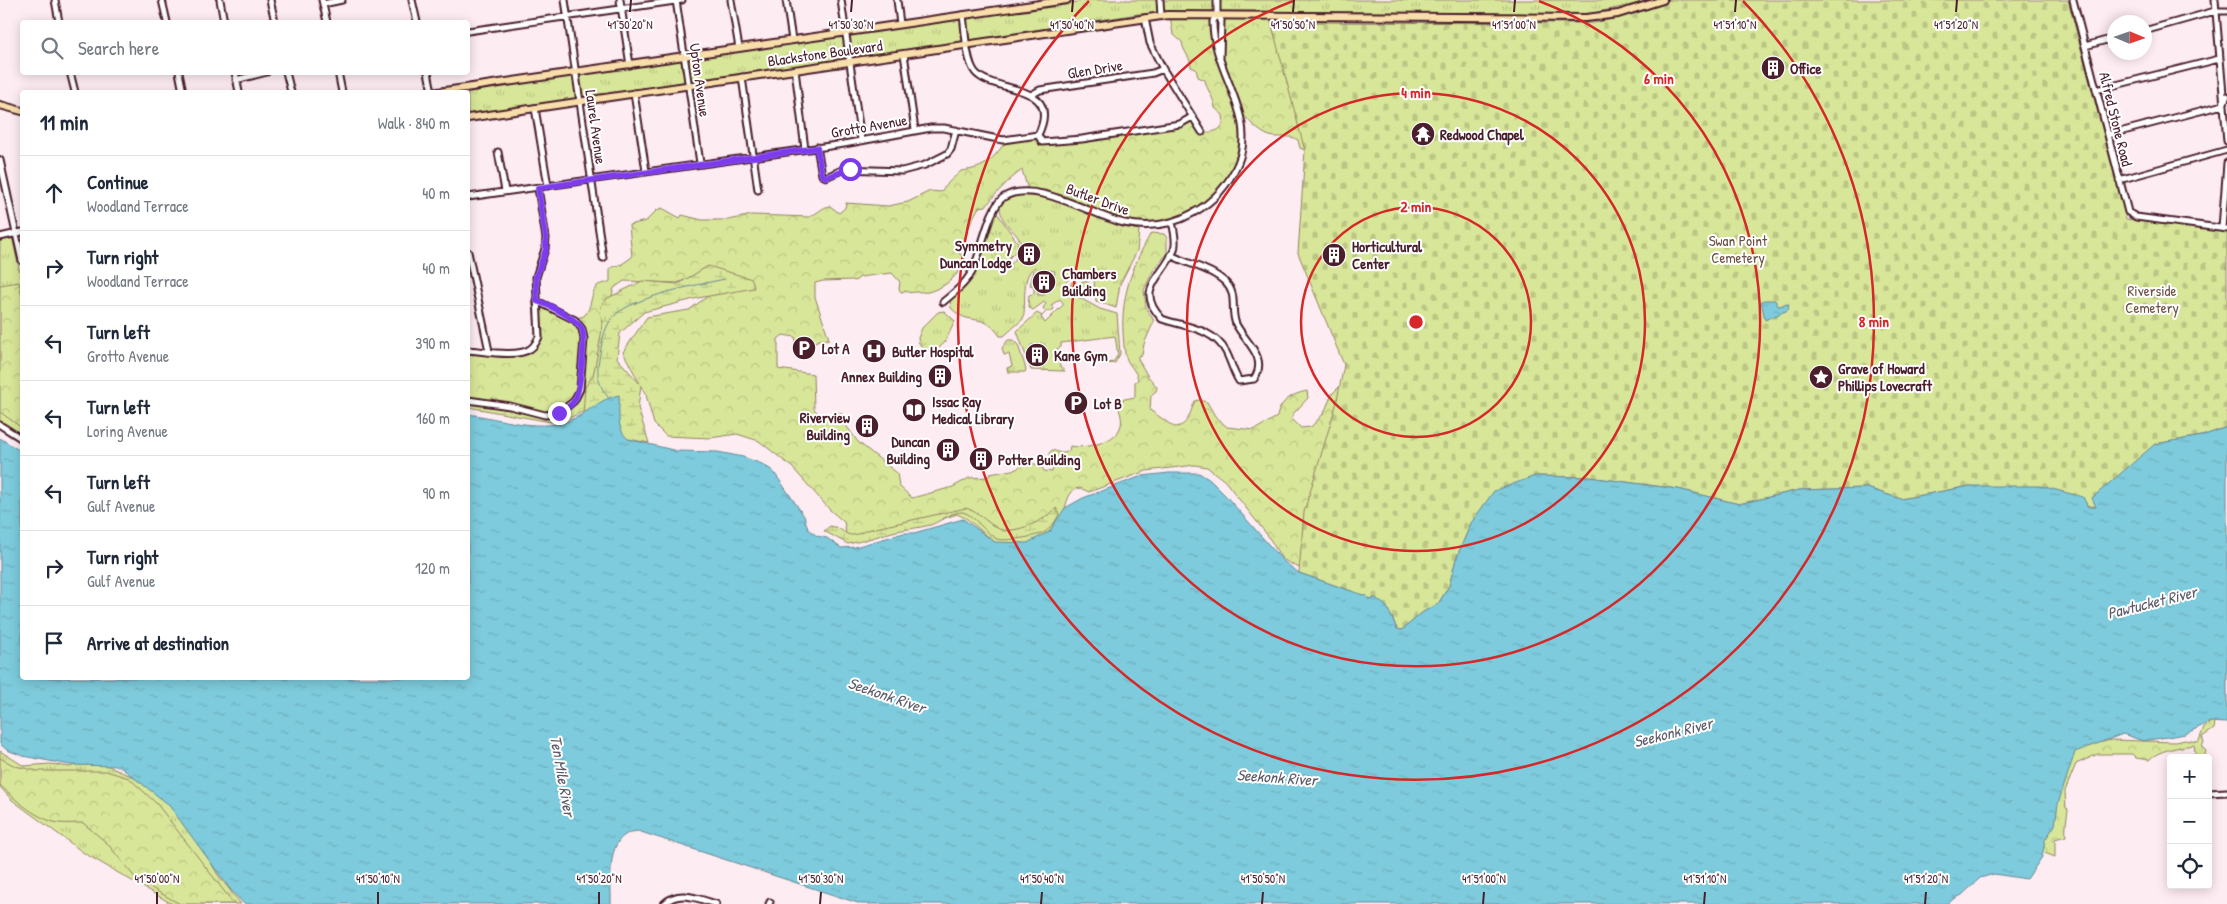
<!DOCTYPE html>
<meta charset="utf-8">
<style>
body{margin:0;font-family:"Patrick Hand",sans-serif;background:#f2f2f3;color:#1f2937}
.controls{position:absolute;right:15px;bottom:15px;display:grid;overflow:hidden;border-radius:5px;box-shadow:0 2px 12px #0003}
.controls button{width:45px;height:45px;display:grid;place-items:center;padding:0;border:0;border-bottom:1px solid #e0e1e3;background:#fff;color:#1f2937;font:25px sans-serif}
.compass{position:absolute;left:2107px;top:15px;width:45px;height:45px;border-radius:50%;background:#fff;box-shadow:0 2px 12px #0003;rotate:92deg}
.stop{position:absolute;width:15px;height:15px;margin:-11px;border:4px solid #7c3aed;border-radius:50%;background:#fff}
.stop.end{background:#7c3aed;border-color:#fff;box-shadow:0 1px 5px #0008}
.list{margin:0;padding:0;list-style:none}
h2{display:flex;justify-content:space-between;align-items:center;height:65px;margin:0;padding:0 20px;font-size:21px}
h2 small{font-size:16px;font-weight:400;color:#747a83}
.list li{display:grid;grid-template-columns:32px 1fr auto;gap:15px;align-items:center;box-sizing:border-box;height:75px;padding:0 20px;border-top:1px solid #e0e1e3}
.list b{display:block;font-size:19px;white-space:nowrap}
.list p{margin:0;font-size:16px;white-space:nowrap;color:#747a83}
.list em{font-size:16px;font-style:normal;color:#747a83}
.icon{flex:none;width:28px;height:28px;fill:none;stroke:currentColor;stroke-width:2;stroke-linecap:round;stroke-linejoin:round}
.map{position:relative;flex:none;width:2227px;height:904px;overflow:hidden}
.search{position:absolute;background:#fff;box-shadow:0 2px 12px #0003;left:20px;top:20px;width:450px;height:55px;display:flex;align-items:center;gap:12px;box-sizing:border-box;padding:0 18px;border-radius:5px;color:#747a83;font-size:19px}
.panel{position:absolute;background:#fff;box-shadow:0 2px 12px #0003;left:20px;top:90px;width:450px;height:590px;border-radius:5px}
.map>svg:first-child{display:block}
.grass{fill:url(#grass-tufts);stroke:#918262;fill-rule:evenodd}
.forest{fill:url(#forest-crowns);stroke:#918262}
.wetland{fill:url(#wetland-marsh);stroke:#918262}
.cemetery{fill:url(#cemetery-stones);stroke:#918262}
.water{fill:url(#water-ripples);stroke:#698695}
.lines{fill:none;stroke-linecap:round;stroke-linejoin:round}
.stream{stroke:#698695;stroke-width:1}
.minor-casing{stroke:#4a1f2b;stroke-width:9}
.major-casing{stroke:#4a1f2b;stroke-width:10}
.minor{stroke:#fff;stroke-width:5}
.major{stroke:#f8deab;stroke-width:6}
.route{stroke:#7c3aed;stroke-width:6}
.ticks{fill:none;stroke:#4a1f2b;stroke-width:2}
.ring{fill:none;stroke:#d62828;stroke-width:2.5}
.labels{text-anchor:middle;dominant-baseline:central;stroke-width:4;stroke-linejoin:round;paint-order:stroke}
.street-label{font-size:15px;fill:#4a1f2b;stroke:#fff}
.poi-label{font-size:15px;font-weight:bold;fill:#4a1f2b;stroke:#fff;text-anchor:start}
.park-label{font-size:15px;fill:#6e5146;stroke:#fff}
.water-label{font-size:16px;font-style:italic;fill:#5c5b69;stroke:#fff}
.ticks-label{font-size:12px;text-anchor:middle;fill:#4a1f2b;stroke:#fff;stroke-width:4;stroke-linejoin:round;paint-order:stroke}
.centre{fill:#d62828;stroke:#fff;stroke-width:2.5}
.ring-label{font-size:15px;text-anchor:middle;font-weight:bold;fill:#d62828;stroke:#fff;stroke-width:4;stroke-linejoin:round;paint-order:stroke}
</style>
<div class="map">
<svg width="2227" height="904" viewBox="0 0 2227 904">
<defs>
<pattern id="grass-tufts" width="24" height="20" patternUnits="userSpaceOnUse" patternTransform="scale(1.25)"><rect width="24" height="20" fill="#d8e699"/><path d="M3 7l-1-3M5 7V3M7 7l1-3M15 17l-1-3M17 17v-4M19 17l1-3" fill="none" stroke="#bbc584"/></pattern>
<pattern id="forest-crowns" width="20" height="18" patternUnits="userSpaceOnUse" patternTransform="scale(1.25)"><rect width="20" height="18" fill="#d8e699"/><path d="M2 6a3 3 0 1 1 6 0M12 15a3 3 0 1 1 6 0" fill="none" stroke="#bbc584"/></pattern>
<pattern id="wetland-marsh" width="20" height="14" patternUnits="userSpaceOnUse" patternTransform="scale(1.25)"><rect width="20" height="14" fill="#d8e699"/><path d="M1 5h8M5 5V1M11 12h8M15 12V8" fill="none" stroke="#bbc584"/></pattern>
<pattern id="cemetery-stones" width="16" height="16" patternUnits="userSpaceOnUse" patternTransform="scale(1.25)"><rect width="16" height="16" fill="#d8e699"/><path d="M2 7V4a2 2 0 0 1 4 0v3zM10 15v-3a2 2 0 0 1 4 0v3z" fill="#bbc584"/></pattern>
<pattern id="water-ripples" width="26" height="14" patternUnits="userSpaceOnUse" patternTransform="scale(1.25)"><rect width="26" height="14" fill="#7dcbdc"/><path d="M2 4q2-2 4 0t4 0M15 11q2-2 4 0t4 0" fill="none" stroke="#6eaebd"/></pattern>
</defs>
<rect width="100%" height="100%" fill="#fdecf2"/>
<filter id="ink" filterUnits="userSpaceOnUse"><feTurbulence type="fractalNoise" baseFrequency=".02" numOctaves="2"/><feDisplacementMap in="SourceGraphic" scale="10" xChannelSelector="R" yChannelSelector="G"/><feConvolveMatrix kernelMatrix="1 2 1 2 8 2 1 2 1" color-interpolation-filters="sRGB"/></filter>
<g filter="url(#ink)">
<path class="grass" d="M1091 0H1656L1588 14 1215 11 1138 14 882 54 694 80 634 91 468 114V92H460Z
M1028 195 1056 200 1113 223 1139 230 1137 251 1120 284 1116 308 1096 301 1093 270H1090L1089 276 1071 277 1065 283 1067 291 1100 309 1117 314 1120 354 1115 363 1102 364 1113 362 1118 355 1115 336 1061 343V347L1057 349 1060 367 1065 371 1031 370 1017 331 1037 313 1042 316 1046 312 1043 308 1046 304 1044 302 1033 310 1028 307 1029 295 1034 294V286L1030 285 1035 267C1020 276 1027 304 1023 319L1004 336H1000C982 310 970 328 951 308L950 300 969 281 980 267 1006 269C1043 235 1000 235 1000 206 1006 197 1017 195 1028 195ZM1044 270 1055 271 1054 277 1047 276V280H1050V288H1046L1044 295H1038L1039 274 1040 272H1044ZM1060 299 1064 304 1045 323 1041 317 1048 310 1050 312 1054 309 1051 305ZM1031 345H1044V365H1031L1029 350H1031Z
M997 213 1018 243V249L1004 263H986L983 262 982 257 993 221Z
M12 237 22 281V435L0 422V241Z
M1075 280 1076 285 1081 284 1082 281 1088 282 1091 289 1090 296H1086L1071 288V283Z
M944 311 955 321 945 342 935 352 924 350 919 343 918 338 922 328 938 312Z
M1008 340H1013L1018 345 1026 369 1025 372H1008L1007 368 1012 366 1009 354 1004 355 1002 348Z
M0 751 24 766 50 764 70 767 80 763 102 762 114 769 131 776 163 796 207 856 218 875 241 904H172L84 853 12 800 0 787Z"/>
<path class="forest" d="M1170 16 1341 18V33L1315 155 1300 148 1298 140C1289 134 1281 139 1270 136 1259 133 1247 119 1239 110L1240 140 1234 167 1212 200 1176 222 1135 225 1065 202 1029 193 1022 170C1006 182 998 191 986 206L979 207C973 217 971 222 967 233 964 240 959 244 958 252L965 259C959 276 946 287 928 292 925 293 921 291 917 292 911 292 911 294 906 291L901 292 899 289 900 282 892 273 860 277 855 281 852 280 823 281 815 283V297L829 339 819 340 811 344 796 341 795 337 783 335 778 339V369L813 374 814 409 820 415 832 416 835 412 842 414 845 424 858 442 897 473 899 486 912 498 953 487 969 478 988 477 990 474 1017 469 1023 463H1031L1041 466 1044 471 1052 472 1054 463 1051 461 1049 453 1052 450C1060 452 1061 455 1069 451L1070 446C1084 449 1114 443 1120 428 1124 420 1119 408 1115 401L1135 397V382L1138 380C1137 370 1126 364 1125 353 1118 305 1128 274 1151 233L1164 234 1167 238V254L1153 271 1144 290 1146 307 1154 321 1144 344 1142 355 1138 356V359L1147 375 1157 387 1156 391 1151 395 1150 410 1174 427C1189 427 1190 411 1195 401L1198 400 1207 402 1215 416 1227 427 1254 430 1277 417C1280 400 1293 394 1307 391L1308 398 1293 414 1292 419 1301 428 1311 427 1324 413 1332 394 1341 385 1347 366 1344 335 1379 599 1307 572 1282 559 1268 536 1225 481 1207 467 1195 465 1146 471 1089 492 1080 488 1075 489C1066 496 1067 506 1062 516 1051 537 1030 544 1009 554L967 519 957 514 930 523 893 531 853 542 846 533 844 522 830 510 792 467 759 441 737 434 710 438 666 436 654 424 646 395 623 352 647 317 689 310 715 291 697 275 677 283 624 281 614 288 610 303 602 322 601 351 589 409 567 419 551 422 468 407V352L505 355 524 354 535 343 536 323 532 301 536 300 573 319 584 316C592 308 590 296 596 287 599 283 606 284 610 281V268L622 264 632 257 629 225 646 221 657 210 662 208 680 218 682 215 702 220H729L752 215 809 217C817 214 822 207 830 206L839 213 845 208 846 203 888 206 908 202 930 191 941 192C946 183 954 178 961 171 988 168 992 159 1008 139L1037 136V142L1044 144 1173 128 1191 119 1199 132C1212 133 1226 132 1223 115L1215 108C1214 97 1207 91 1205 80L1198 77 1196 69 1191 67C1191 57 1183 52 1182 42L1173 34Z
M19 282 22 297V428L0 412V285Z
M2212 721 2215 722 2214 729 2202 737 2204 742 2202 747 2206 751 2204 758H2196L2194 745C2181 747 2157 750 2149 760L2136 758 2132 754H2098L2076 764 2065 791 2066 808 2068 809C2067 819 2065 825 2066 836L2055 839V857L2042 852 2039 846 2063 757 2074 756 2073 749 2111 740 2175 742 2185 740 2197 742 2199 741 2204 727Z
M0 758 15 766 38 771H106L129 778 157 804 234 904H180L137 880 107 843 83 823C76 823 67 824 59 823 38 820 15 800 0 785Z"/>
<path class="wetland" d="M708 266 752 279 754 288 698 298 644 312 620 333 617 358 641 385 638 408 649 443 628 439 566 422 583 415 585 387 593 376 600 341 603 322 600 313 601 306 606 299 642 281 678 284Z
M966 508C980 513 987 523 999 529 1014 535 1047 520 1056 508L1059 514C1056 521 1052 527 1045 532 1039 536 1005 542 997 539 986 534 971 511 961 512 949 513 940 522 930 525 919 528 907 529 896 531 880 535 864 541 848 544L824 531 830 526C849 529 843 542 867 530Z"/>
<path class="cemetery" d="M1669 0H2068L2126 219 2227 232V427L2202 436 2155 444 2097 507 1970 486 1901 499 1867 488 1799 490 1739 504 1678 489 1589 477 1535 476 1471 523 1456 559 1449 586 1438 604 1423 612 1402 630 1397 629 1392 617 1366 596 1299 573 1304 512 1336 405 1344 365 1298 253 1305 151 1271 22 1594 23 1621 17Z"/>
<path class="water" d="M1764 300H1775L1778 306 1789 304 1788 310 1765 320 1761 301Z
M619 395C620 410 615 428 628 439L677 451 718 452 743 457 762 464 773 471 787 491 804 516 808 529 817 536 827 538 841 548 855 547 904 533H914L963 519 995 542 1027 543 1049 532 1065 508 1083 498 1142 476 1169 473H1199L1210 480 1225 495 1283 561 1299 573 1366 596 1369 599 1376 598 1387 607 1397 629 1402 630 1423 612 1438 604 1449 586 1456 559 1471 523 1494 491 1535 476 1589 477 1678 489 1739 504 1799 490 1867 488 1901 499 1970 486H2041L2083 497 2088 507H2096L2092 498 2155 444 2202 436 2227 427V723L2210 722 2185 734 2143 741 2123 734 2075 752 2058 804 2055 825 2045 840 2042 857 2027 879 1994 874 1980 878 1962 895 1952 900 1948 904H861L638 831C604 833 612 879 611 904H244L230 889 168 804 119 766 70 765 23 756 7 750 0 744V438L22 452V678H468V414C499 418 536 432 568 421 586 415 600 398 619 395Z"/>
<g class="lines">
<path class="stream" d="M608 397C597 383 596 371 600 354 602 341 605 324 615 315 637 296 696 285 725 279"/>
<g class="minor-casing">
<path id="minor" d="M55 0 59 22
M162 0 167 22
M220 0 224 22
M270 0 275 22
M322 0 327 22
M412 0 417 22
M565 0 603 258
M620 0 630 65
M676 0 700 163
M731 0 739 48
M786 0 792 40
M841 0 861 140
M897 0 900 24
M1160 0 1161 16
M1217 0V15L1221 20 1220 58
M2073 0 2128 212 2136 217 2227 229
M2215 0 2227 141
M323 4 342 0
M963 15C965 29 966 61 975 72 992 94 1064 81 1038 135L1042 142 1082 139 1180 124 1192 117
M1145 18 1150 43 1163 69 1202 132
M468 31 682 0
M2144 31 2215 11H2227
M2085 46 2114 38
M904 54 915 130
M795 70 805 149
M70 72 75 92
M179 72 183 92
M235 72 239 92
M286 72 291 92
M338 72 342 92
M428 72 432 92
M742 77 758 190
M236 80 267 72
M2096 90 2219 59
M634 93 646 171
M1031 95 1040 90 1153 73 1163 69
M535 108 548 186
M2108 135 2223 105 2227 96
M817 147 822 175 826 177 844 169 902 171 925 165 947 154 951 149 956 130
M498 152 505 191
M0 160 22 261
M2119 180 2227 150
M468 197 844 144 931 128H944L1003 140 1038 135
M2222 228 2227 163
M0 237 22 232
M468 252 489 351
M1171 255C1189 265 1211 268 1226 283 1238 295 1230 310 1236 324 1244 341 1269 357 1254 379L1239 381C1233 372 1231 361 1226 352 1214 328 1185 327 1162 319 1133 289 1164 276 1174 250 1177 242 1174 230 1172 222
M943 302C954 293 965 284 972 272 981 254 989 206 1004 197 1035 178 1093 216 1124 223 1148 228 1172 225 1193 213 1213 202 1229 184 1238 163 1258 114 1212 71 1213 21L1217 15
M468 350C483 351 517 358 530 349 535 346 536 342 539 337L536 277 545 249 546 238 538 188
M468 400 510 406 545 415 559 413 574 401 580 389 584 339 582 329 575 320 537 301
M0 425 22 439
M2208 793 2227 792
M664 904C679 889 698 899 716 904
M769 904 770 902"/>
</g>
<g class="major-casing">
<path id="major" d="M438 92 1067 0
M0 105 22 111
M468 118 1168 15 1586 18 1618 14 1663 0"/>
</g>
<use href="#minor" class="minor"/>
<use href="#major" class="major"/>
</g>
</g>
<g class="lines" filter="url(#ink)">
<path class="route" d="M559 413C564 410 570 407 574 401 580 394 586 338 582 329 577 319 548 304 537 301L536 277 546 249V238L538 188 817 148 822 175 826 177 850 169"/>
</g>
<path class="ticks" d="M630 12 631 0M851 12 852 0M1072 12 1073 0M1293 12 1294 0M1514 12 1515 0M1735 12 1736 0M1956 12 1957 0M157 904V892M378 904V892M599 904V892M820 904 821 892M1041 904 1042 892M1262 904 1263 892M1483 904 1484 892M1704 904 1705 892M1925 904 1926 892"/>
<g class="ring">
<circle cx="1416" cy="322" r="115"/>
<circle cx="1416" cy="322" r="229"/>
<path d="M1539 1A344 344 0 1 1 1293 1"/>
<path d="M1743 1A458 458 0 1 1 1089 1"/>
</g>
<defs>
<g id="building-disc" transform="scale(1.25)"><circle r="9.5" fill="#4a1f2b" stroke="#fff"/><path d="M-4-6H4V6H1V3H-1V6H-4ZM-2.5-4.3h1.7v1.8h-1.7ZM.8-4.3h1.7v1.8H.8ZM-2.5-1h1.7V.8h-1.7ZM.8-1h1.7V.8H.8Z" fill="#fff"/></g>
<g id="temple-disc" transform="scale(1.25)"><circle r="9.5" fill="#4a1f2b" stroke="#fff"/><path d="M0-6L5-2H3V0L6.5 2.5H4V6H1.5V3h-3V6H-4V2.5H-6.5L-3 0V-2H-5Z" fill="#fff"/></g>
<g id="parking-disc" transform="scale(1.25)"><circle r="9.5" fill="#4a1f2b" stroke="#fff"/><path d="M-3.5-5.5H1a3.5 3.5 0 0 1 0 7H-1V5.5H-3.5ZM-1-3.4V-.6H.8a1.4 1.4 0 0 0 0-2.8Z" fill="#fff"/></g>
<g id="hospital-disc" transform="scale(1.25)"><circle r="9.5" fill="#4a1f2b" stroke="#fff"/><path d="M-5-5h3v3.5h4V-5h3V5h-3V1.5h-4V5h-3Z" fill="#fff"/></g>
<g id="sight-disc" transform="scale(1.25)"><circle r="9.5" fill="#4a1f2b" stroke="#fff"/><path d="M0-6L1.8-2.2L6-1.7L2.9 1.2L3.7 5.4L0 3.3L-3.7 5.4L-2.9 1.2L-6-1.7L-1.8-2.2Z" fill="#fff"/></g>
<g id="library-disc" transform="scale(1.25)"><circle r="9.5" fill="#4a1f2b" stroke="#fff"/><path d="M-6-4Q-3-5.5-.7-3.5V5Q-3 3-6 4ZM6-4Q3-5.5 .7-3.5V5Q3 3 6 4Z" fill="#fff"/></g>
</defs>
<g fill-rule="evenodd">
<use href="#building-disc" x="1773" y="68"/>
<use href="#temple-disc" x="1423" y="134"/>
<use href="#building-disc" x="1029" y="254"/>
<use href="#building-disc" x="1334" y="255"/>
<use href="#building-disc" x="1044" y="282"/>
<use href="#parking-disc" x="804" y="348"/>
<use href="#hospital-disc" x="874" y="351"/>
<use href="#building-disc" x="1037" y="355"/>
<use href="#building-disc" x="940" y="376"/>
<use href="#sight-disc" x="1821" y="377"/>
<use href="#parking-disc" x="1076" y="403"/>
<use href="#library-disc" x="914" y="410"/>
<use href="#building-disc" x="867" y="426"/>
<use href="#building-disc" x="948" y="450"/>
<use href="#building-disc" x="981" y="459"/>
</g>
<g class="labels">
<g class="street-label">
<text transform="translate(825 53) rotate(-8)">Blackstone Boulevard</text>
<text transform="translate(1095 69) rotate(-9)">Glen Drive</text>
<text transform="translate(700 80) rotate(82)">Upton Avenue</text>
<text transform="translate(2116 119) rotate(76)">Alfred Stone Road</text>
<text transform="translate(869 126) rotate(-10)">Grotto Avenue</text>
<text transform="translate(596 127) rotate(82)">Laurel Avenue</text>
<text transform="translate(1098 199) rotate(20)">Butler Drive</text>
</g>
<g class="poi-label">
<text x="1790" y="68">Office</text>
<text x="1440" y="134">Redwood Chapel</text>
<text x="1012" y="245" text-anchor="end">Symmetry<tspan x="1012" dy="17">Duncan Lodge</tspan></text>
<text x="1352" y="246">Horticultural<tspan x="1352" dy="17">Center</tspan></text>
<text x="1062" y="273">Chambers<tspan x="1062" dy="17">Building</tspan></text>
<text x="822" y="348">Lot A</text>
<text x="892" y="351">Butler Hospital</text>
<text x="1054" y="355">Kane Gym</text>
<text x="1838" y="368">Grave of Howard<tspan x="1838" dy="17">Phillips Lovecraft</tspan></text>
<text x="922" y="376" text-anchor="end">Annex Building</text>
<text x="932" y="401">Issac Ray<tspan x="932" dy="17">Medical Library</tspan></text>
<text x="1094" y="403">Lot B</text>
<text x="850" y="417" text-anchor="end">Riverview<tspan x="850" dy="17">Building</tspan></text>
<text x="930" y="441" text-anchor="end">Duncan<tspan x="930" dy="17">Building</tspan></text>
<text x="998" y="459">Potter Building</text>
</g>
<g class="park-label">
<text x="1738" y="240">Swan Point<tspan x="1738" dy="17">Cemetery</tspan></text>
<text x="2152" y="290">Riverside<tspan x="2152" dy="17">Cemetery</tspan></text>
</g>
<g class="water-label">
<text transform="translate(2152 602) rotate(-14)">Pawtucket River</text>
<text transform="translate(887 695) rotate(19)">Seekonk River</text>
<text transform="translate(1673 732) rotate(-14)">Seekonk River</text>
<text transform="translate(563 776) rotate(80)">Ten Mile River</text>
<text transform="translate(1277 777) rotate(4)">Seekonk River</text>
</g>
</g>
<g class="ticks-label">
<text x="630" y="29">41°50'20"N</text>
<text x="851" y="29">41°50'30"N</text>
<text x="1072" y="29">41°50'40"N</text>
<text x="1293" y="29">41°50'50"N</text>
<text x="1514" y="29">41°51'00"N</text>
<text x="1735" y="29">41°51'10"N</text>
<text x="1956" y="29">41°51'20"N</text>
<text x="157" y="883">41°50'00"N</text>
<text x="378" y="883">41°50'10"N</text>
<text x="599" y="883">41°50'20"N</text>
<text x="821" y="883">41°50'30"N</text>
<text x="1042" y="883">41°50'40"N</text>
<text x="1263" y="883">41°50'50"N</text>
<text x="1484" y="883">41°51'00"N</text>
<text x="1705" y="883">41°51'10"N</text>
<text x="1926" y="883">41°51'20"N</text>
</g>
<circle cx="1416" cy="322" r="8" class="centre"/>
<g class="ring-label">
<text x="1659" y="84">6 min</text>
<text x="1416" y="98">4 min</text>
<text x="1416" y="212">2 min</text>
<text x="1874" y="327">8 min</text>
</g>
</svg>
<div class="controls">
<button>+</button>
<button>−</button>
<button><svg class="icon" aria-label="locate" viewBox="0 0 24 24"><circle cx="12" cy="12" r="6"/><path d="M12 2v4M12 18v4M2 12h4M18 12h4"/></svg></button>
</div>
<svg class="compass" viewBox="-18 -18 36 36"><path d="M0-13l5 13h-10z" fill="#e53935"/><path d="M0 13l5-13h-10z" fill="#747a83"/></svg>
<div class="stop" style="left:850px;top:169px"></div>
<div class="stop end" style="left:559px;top:413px"></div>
<div class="search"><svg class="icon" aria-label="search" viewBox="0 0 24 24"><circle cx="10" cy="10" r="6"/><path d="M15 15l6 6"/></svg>Search here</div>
<section class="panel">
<h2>11 min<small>Walk · 840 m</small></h2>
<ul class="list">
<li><svg class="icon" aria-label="ahead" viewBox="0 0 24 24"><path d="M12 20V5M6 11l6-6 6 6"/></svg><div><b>Continue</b><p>Woodland Terrace</p></div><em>40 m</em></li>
<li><svg class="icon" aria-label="right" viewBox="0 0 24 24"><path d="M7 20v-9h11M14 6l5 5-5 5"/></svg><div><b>Turn right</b><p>Woodland Terrace</p></div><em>40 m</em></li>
<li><svg class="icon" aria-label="left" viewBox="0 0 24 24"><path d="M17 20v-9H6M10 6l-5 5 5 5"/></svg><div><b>Turn left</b><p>Grotto Avenue</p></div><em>390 m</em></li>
<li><svg class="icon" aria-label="left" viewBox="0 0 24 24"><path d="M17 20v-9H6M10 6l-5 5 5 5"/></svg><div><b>Turn left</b><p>Loring Avenue</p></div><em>160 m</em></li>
<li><svg class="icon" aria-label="left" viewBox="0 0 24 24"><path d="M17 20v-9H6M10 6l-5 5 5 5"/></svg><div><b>Turn left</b><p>Gulf Avenue</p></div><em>90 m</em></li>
<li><svg class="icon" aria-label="right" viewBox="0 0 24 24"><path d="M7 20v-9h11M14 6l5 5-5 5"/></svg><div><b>Turn right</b><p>Gulf Avenue</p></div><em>120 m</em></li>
<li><svg class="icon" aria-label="arrive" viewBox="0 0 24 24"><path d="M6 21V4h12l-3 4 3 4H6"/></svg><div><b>Arrive at destination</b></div></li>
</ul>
</section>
</div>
